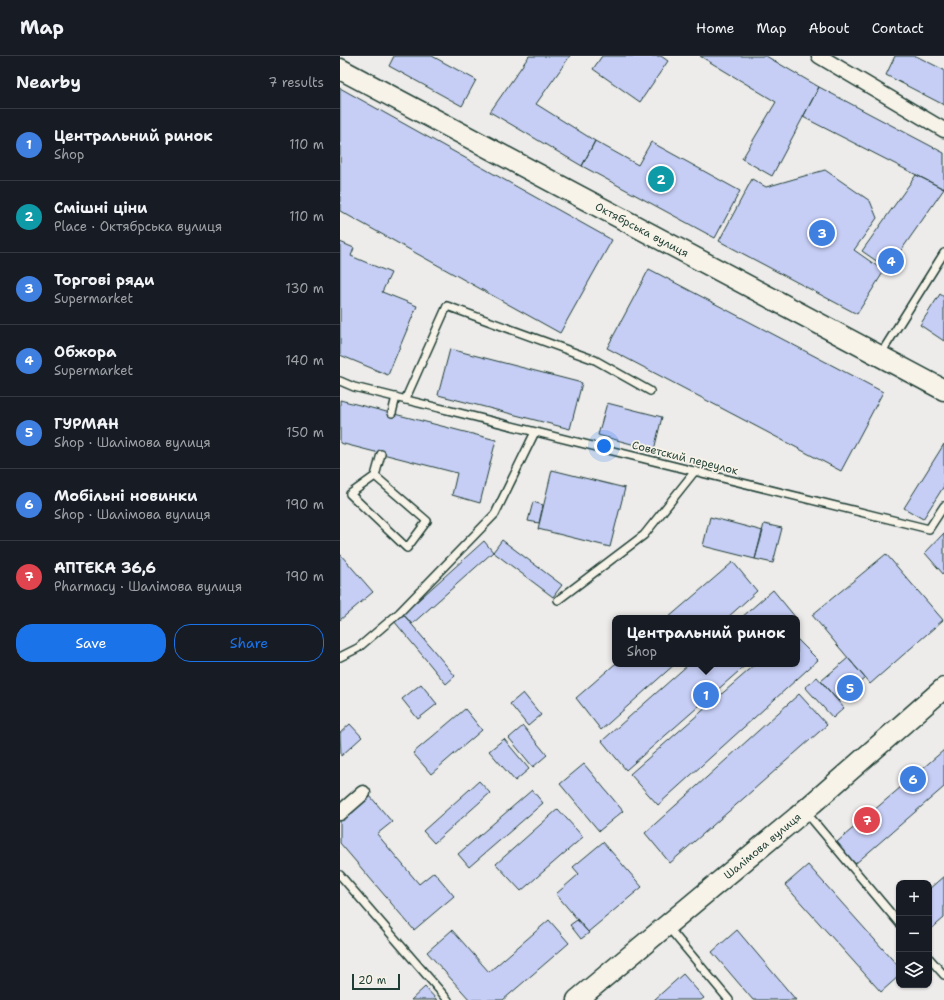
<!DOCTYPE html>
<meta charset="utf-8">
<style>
body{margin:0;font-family:"Shantell Sans",sans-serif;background:#242831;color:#f1f3f6}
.controls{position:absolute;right:12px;bottom:12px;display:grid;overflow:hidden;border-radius:8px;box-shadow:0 1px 3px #0004}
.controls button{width:36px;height:36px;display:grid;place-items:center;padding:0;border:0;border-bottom:1px solid #363941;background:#171b24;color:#f1f3f6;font:20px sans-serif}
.scale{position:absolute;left:12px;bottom:10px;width:48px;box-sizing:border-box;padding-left:4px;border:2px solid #1f3d34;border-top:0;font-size:11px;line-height:14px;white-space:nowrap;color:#1f3d34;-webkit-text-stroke:3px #f7f3e8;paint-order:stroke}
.you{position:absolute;left:264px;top:390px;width:14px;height:14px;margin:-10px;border:3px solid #fff;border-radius:50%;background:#1a73e8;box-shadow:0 0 0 6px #1a73e833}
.badge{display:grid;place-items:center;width:26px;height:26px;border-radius:50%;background:#1a73e8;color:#fff;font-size:13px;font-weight:700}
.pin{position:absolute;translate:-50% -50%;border:2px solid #fff;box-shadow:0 1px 4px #0006}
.popup{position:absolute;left:272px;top:559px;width:188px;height:52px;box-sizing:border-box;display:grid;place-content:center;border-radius:8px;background:#171b24;filter:drop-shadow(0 1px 3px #0005);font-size:13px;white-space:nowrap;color:#9ea1a6}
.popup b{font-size:15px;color:#f1f3f6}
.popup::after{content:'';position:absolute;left:50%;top:100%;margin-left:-8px;border:8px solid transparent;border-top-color:#171b24}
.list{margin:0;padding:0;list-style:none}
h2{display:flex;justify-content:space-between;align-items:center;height:52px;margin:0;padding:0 16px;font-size:17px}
h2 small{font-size:13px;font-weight:400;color:#9ea1a6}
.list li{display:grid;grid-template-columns:26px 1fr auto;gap:12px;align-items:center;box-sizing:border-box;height:72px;padding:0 16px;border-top:1px solid #363941}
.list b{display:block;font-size:15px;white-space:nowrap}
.list p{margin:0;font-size:13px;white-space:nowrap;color:#9ea1a6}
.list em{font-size:13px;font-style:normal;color:#9ea1a6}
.actions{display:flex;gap:8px;padding:12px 16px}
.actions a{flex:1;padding:9px 0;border:1px solid #1a73e8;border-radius:16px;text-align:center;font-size:14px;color:#1a73e8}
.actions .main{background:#1a73e8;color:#fff}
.icon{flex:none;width:22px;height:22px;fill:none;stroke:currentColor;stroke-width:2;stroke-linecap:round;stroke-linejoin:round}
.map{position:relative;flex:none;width:604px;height:944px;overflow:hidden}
header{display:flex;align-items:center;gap:24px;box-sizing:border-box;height:56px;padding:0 20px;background:#171b24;border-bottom:1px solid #363941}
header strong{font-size:19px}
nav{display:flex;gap:22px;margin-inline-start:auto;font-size:14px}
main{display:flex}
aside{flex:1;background:#171b24}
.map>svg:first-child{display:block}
.building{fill:#c6cef6;stroke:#1f3d34}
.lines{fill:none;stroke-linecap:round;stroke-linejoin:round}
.lane-casing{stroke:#1f3d34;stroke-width:10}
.street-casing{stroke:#1f3d34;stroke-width:17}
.secondary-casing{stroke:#1f3d34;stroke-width:23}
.lane{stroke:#f7f3e8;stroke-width:7}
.street{stroke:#f7f3e8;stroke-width:14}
.secondary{stroke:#f7f3e8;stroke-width:20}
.labels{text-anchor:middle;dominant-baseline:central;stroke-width:3.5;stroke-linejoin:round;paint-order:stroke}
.street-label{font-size:11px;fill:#1f3d34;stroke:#f7f3e8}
</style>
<header>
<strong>Map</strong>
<nav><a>Home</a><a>Map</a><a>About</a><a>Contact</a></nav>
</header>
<main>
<aside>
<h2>Nearby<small>7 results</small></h2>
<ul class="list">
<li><span class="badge" style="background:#3f7fe0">1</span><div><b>Центральний ринок</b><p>Shop</p></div><em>110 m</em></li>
<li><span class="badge" style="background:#0f9aa8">2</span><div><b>Смішні ціни</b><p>Place · Октябрська вулиця</p></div><em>110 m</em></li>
<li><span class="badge" style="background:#3f7fe0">3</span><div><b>Торгові ряди</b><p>Supermarket</p></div><em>130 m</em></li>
<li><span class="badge" style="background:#3f7fe0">4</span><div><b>Обжора</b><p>Supermarket</p></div><em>140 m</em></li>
<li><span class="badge" style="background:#3f7fe0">5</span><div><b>ГУРМАН</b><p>Shop · Шалімова вулиця</p></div><em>150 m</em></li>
<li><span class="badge" style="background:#3f7fe0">6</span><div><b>Мобільні новинки</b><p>Shop · Шалімова вулиця</p></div><em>190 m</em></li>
<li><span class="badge" style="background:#e0444e">7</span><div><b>АПТЕКА 36,6</b><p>Pharmacy · Шалімова вулиця</p></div><em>190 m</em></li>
</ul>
<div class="actions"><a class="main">Save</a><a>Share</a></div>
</aside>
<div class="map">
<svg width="604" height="944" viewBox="0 0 604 944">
<rect width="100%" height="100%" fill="#edeceb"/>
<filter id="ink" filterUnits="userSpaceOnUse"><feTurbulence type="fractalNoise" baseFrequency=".025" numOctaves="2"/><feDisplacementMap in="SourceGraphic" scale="8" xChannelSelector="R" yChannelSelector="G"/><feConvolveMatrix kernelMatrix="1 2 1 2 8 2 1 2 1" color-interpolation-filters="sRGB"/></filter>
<g filter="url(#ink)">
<path class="building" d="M54 0H92L136 24 122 50 49 10Z
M189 0H230L196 48 255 85 242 110 150 56Z
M262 0H321L328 5 300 46 253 13Z
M360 0H426L479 31 432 120 402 103 436 46Z
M555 0H576L604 14V49L546 19Z
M479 31 604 97V133L463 61Z
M0 32 272 184 220 277 0 155Z
M255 85 298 109 311 86 400 135 375 182 242 110Z
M485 114 530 145 537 162 514 194 544 215 517 258 379 185 412 123 426 131Z
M576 119 604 133 548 213 522 195Z
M0 186 14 192 11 200 51 217 42 236 77 250 48 319 0 299Z
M309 213 543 336 501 415 267 292Z
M600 238 604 241V285L580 269Z
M110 293 242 327 230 373 98 339Z
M0 344 156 384 140 447 112 439 117 417 0 387Z
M267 347 322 361 314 394 258 379Z
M604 388V430L583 463 564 452Z
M212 414 285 432 270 491 198 473Z
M193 446 203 449 199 467 188 465Z
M370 461 423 475 415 503 363 490Z
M424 468 442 472 433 507 415 503Z
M604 477V519L585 497Z
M162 484 222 529 213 541 153 496Z
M144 485 153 496 72 568 63 558Z
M0 498 33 536 0 564Z
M546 498 603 564 530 628 472 559Z
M393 506 417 535 387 562H328Z
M433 534 456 562H401Z
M63 558 115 620 106 628 54 565Z
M457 583 478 604 318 749 290 718 416 608H457Z
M508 602 525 622 498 645 481 625Z
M275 608H335L261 674 236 642Z
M349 608H407L286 714 262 685Z
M477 621 504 652 493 662 465 631Z
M81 628 97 648 78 663 62 643Z
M183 637 201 659 188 670 170 648Z
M459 638 487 669 330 807 305 777Z
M125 653 142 674 91 718 73 697Z
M10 668 22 681 1 700 0 677Z
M183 670 207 699 193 711 169 682Z
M164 683 189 713 175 725 149 695Z
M604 694V731L515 808 497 786Z
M244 708 283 755 259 775 220 728Z
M139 725 150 737 94 787 83 775Z
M192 734 203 747 129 811 118 798Z
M30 740 52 766 37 778 79 828 94 816 114 840 74 874 0 787V765Z
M218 753 243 781 181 835 156 808Z
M263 786 302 831 248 876 216 838 239 818 233 811Z
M468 809 559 911V920L541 936 445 829Z
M604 820V862L589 875V833Z
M209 864 229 887 163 944H130L87 896 112 874 149 916Z
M237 864 249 877 241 883 230 869Z
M397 874 456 944H413L372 896Z
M343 918 364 942 361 944H314Z
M85 931 97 944H71Z"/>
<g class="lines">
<g class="lane-casing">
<path id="lane" d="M540 299 604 197
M0 325 14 331 589 473 604 450
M65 344 107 250 255 304 310 335
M52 357 56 341
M35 420 87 465 67 492 10 438 35 420 41 398
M218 544 304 479 355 415
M0 601 18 592 59 557 155 458 195 376
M465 755 559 867
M0 819 108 944
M328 871 389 944
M589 902 604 919"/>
</g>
<g class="street-casing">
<path id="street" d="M479 0 604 74
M0 757 23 737"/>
</g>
<g class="secondary-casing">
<g id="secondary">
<path id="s1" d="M0 13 604 334"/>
<path id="s2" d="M237 944 457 761 604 632"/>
</g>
</g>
<use href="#lane" class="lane"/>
<use href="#street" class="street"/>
<use href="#secondary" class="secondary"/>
</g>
</g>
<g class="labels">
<g class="street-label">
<text stroke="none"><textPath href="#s1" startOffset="342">Октябрська вулиця</textPath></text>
<text transform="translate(345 402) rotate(14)">Советский переулок</text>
<text stroke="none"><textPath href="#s2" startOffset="241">Шалімова вулиця</textPath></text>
</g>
</g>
</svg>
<div class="controls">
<button>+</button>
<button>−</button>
<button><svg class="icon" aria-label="layers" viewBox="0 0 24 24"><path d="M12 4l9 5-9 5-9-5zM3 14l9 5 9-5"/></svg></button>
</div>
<div class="scale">20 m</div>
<div class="you"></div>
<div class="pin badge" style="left:366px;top:639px;background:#3f7fe0">1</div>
<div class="popup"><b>Центральний ринок</b>Shop</div>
<div class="pin badge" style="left:321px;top:123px;background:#0f9aa8">2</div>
<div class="pin badge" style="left:482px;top:177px;background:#3f7fe0">3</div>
<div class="pin badge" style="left:551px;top:205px;background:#3f7fe0">4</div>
<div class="pin badge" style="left:510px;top:632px;background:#3f7fe0">5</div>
<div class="pin badge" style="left:573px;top:723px;background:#3f7fe0">6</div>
<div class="pin badge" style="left:527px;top:764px;background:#e0444e">7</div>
</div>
</main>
